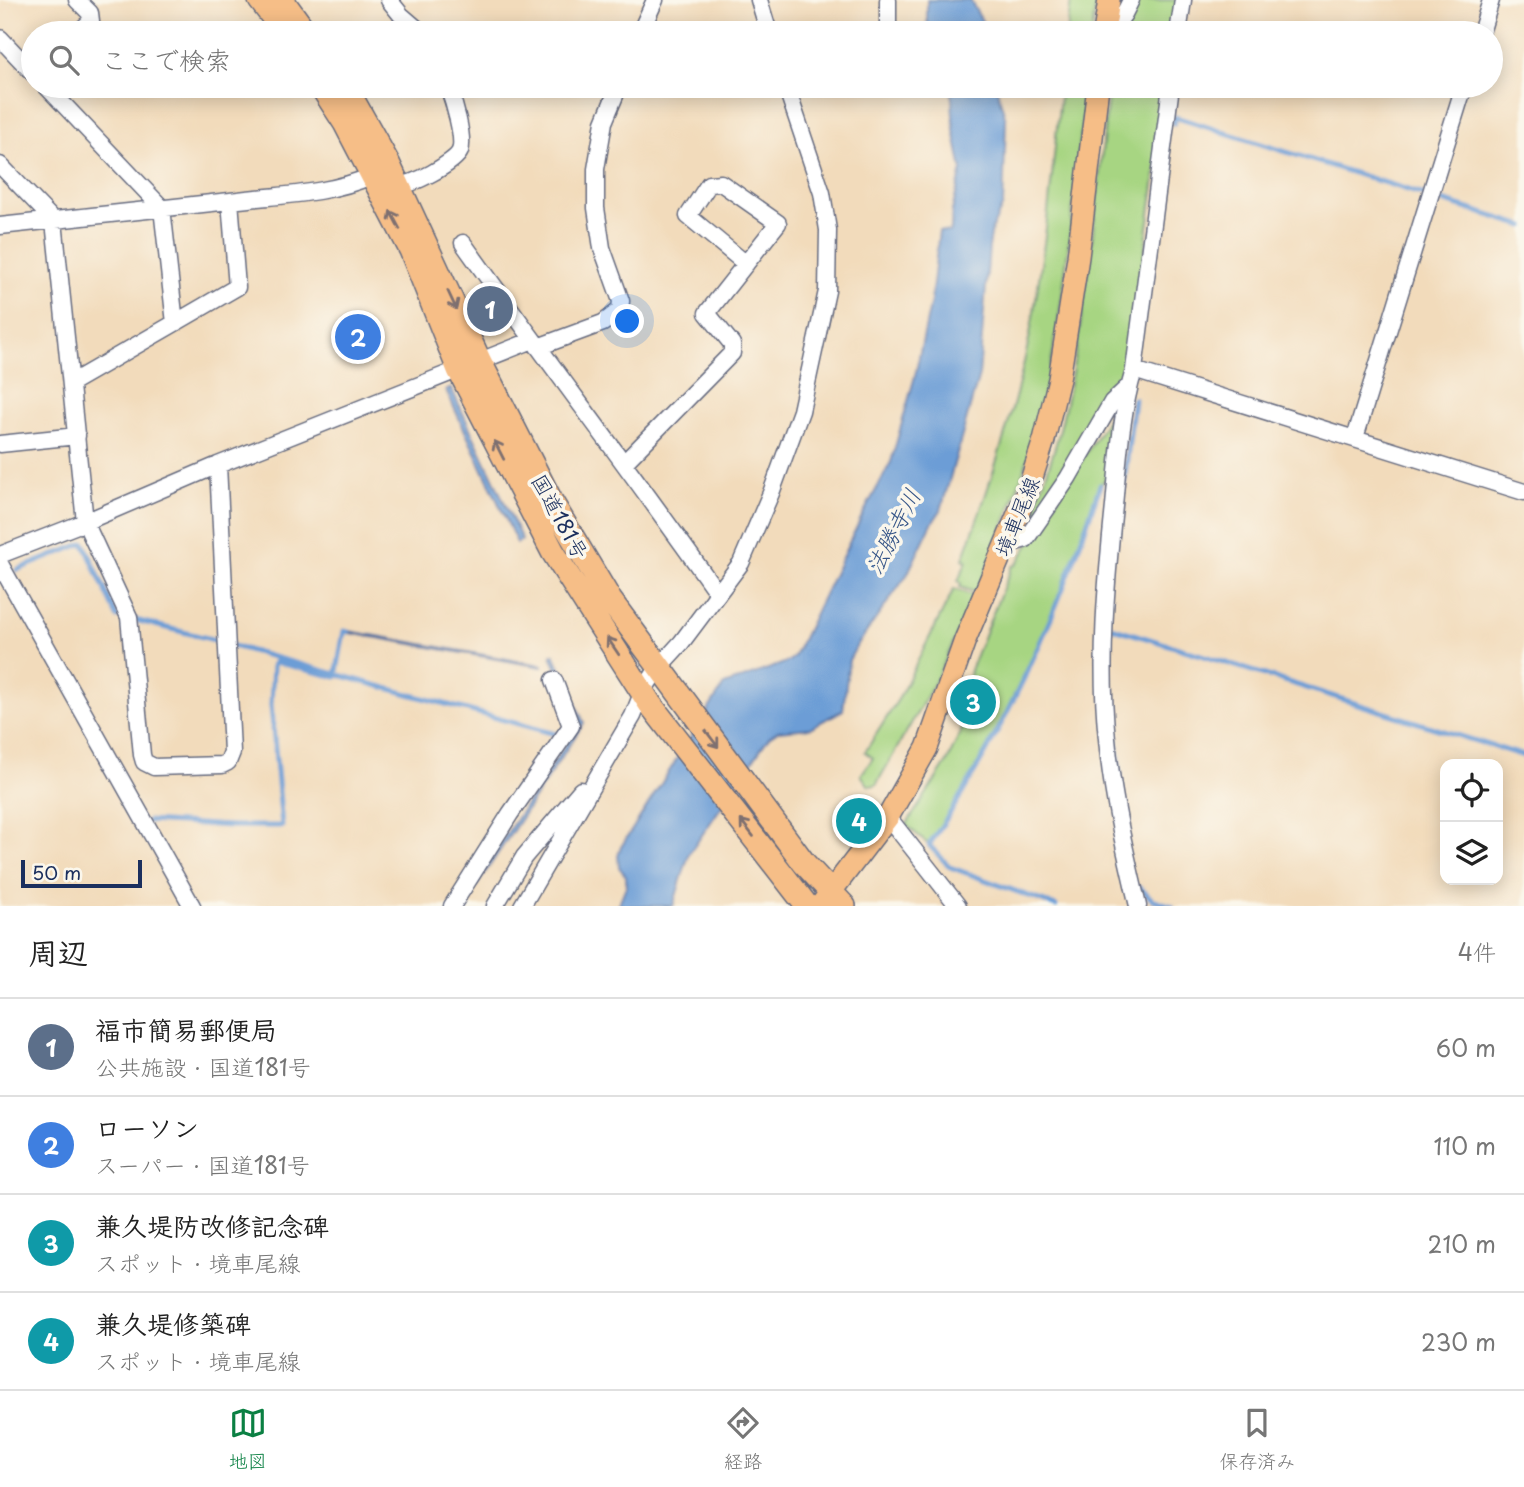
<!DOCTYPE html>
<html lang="ja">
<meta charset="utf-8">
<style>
body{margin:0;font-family:"Playpen Sans","Klee One",sans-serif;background:#f6f6f6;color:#222}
.controls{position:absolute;right:21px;bottom:21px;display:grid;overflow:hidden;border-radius:14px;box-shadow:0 4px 18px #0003}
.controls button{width:63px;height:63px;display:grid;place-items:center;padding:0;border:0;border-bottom:2px solid #e0e0e0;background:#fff;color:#222;font:35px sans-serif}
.scale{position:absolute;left:21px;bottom:18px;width:121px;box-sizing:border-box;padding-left:7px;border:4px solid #1b2f5e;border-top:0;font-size:19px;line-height:24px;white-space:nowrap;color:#1b2f5e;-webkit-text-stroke:5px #fbf7ec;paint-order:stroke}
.you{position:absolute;left:628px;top:322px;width:24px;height:24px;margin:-18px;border:5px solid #fff;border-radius:50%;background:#1a73e8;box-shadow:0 0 0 10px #1a73e833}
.badge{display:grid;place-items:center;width:46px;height:46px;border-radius:50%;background:#0b8043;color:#fff;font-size:23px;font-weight:700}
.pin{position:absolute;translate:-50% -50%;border:4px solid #fff;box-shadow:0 2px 7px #0006}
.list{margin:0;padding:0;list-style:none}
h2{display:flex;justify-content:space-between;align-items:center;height:91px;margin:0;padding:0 28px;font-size:30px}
h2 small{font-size:23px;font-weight:400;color:#767676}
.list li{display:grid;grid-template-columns:46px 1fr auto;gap:21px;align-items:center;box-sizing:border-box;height:98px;padding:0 28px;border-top:2px solid #e0e0e0}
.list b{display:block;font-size:26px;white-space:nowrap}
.list p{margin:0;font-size:23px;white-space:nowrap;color:#767676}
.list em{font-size:23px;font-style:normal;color:#767676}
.icon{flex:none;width:38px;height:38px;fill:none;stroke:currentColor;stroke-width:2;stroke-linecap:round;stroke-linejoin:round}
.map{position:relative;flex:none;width:1524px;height:906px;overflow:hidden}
.search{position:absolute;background:#fff;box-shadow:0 4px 18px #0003;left:21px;right:21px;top:21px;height:77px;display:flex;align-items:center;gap:18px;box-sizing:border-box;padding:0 24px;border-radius:38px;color:#767676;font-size:26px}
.sheet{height:483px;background:#fff}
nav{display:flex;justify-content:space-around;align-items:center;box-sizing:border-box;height:98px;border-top:2px solid #e0e0e0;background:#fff;font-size:19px;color:#767676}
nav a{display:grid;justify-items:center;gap:4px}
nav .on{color:#0b8043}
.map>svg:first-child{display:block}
.green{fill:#a7d582;stroke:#618270;stroke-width:2}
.water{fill:#6c9dd6;stroke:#44669a;stroke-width:2}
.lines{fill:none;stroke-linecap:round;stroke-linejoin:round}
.stream{stroke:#6c9dd6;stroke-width:5}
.minor-casing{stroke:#666b7f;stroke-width:19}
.major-casing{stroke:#666b7f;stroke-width:24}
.highway-casing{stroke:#666b7f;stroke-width:26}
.minor{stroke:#fff;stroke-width:16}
.major{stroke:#f6be87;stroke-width:21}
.highway{stroke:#f6be87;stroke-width:23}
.oneway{stroke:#7e6f70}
.labels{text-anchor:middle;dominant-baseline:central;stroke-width:7;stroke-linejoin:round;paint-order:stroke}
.street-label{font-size:21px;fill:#1b2f5e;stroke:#fbf7ec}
.water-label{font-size:23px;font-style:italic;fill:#375688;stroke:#fbf7ec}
</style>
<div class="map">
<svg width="1524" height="906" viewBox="0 0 1524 906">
<rect width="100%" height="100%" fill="#fbf7ec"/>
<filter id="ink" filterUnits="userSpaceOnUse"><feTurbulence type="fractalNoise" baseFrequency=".0143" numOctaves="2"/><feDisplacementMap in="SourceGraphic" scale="14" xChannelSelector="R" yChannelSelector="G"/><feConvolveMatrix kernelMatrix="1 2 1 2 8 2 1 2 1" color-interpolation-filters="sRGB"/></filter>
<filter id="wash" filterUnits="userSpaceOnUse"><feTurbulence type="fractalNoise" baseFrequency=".00686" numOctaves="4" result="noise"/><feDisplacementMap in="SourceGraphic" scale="28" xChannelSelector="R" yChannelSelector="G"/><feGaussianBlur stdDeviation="1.57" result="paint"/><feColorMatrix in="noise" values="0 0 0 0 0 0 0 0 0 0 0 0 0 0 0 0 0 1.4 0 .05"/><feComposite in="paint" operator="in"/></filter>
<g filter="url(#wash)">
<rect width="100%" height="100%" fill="#f2dbbb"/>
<path class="green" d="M1071 0H1096L1092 33H1067Z
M1136 0H1180L1175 33H1120Z
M1061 86H1086C1074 191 1066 298 1043 402 1028 468 1002 530 977 593L960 587 961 583 958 581 967 561 963 559C990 486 1015 411 1030 334 1045 252 1053 169 1061 86Z
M1109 86H1168L1127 376 1111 397 1094 430 1030 523C1041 489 1054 456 1062 421 1087 311 1097 198 1109 86Z
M1119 401C1117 422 1118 445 1114 465 1112 474 1099 483 1095 496 1055 619 999 737 929 845L906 825 947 762 961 731 970 670 1012 566 1016 565Z
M954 589 975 596 935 682 876 785 869 786 861 775 873 758 865 752 899 698Z"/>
<path class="water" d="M927 0H970L982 21 986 33H932L927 22Z
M951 86H996L1006 120 1003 205 992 229 989 247 979 375 941 510 931 525 907 575 856 647 849 660 843 710 810 728 778 731 769 737 689 854 673 906H618L626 886V876L619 867 618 856 621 847 724 685 787 662 794 657 862 516 891 462 915 376 931 301 939 231 949 232 951 230 952 211 962 170 954 130Z
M451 388 522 540 517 543 446 390Z
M343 630 542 665V667L343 632Z
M554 654 584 723 477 885 474 883 579 724 551 655Z"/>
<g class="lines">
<path class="stream" d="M1174 123 1175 117 1424 195
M1436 199 1524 226
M1124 483 1134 399
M17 570 84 543 117 617
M135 620 219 641
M1111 627 1524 756
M233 646 559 735
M1112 698 1121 786
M148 821 231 826H282L271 705 273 665 275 662 336 677 344 631 348 632
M1140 888 1153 900 1172 906
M1056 906 950 867 929 845C1004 735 1059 612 1100 485"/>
</g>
</g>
<g filter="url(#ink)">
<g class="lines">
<g class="minor-casing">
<path id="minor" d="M77 0 90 13 91 21 78 33
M389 0 401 15 422 33
M759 0 769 33
M640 33 655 0
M888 33V0
M1110 33 1124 14 1131 0
M1178 33 1183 0
M1481 33 1491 0
M0 38 33 73
M46 86 162 208 175 323 71 383
M0 165 54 221 85 522 129 617 142 755 144 762 154 767 222 765 228 762 232 752 218 465
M0 226 230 201
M463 243C547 361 635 476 718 594
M175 323 237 287 230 201C277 195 328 195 371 176 380 179 389 184 398 185 410 187 455 163 460 151 465 138 453 100 448 86
M538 347 603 323 620 310 621 301 602 248 596 208V169L604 122 619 86
M1134 370 1524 492
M1355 438 1464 86
M0 444 77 436
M625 462 732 353V344L707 313 778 223 721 183 709 184 688 216 746 264
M1005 545 1026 539 1068 478 1112 402 1129 386
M0 555 85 522 218 465 533 340
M0 564 192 906
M888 817 958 906
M452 906 510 814 571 726 554 680
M495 906 524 857 581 790
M522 906 633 716 643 691 658 668 681 643 741 563 771 493 801 411 827 291 828 230 822 193 786 86
M1138 906C1125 851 1112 796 1107 739 1099 662 1106 583 1114 506 1118 462 1121 413 1134 370L1171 86"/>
</g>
<g class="major-casing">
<path id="major" d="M1104 33 1109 0
M820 906 888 817 927 748 965 640 1028 490 1044 440 1059 379 1078 257 1098 86"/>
</g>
<g class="highway-casing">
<path id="highway" d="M260 0 285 33
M282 0 306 33
M321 86 345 123 411 250 459 370 553 552 650 704 807 906
M345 86 388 163 480 362 552 503 610 600 804 863 844 906"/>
</g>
<use href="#minor" class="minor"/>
<use href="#major" class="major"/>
<use href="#highway" class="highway"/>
</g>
<defs><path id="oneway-shaft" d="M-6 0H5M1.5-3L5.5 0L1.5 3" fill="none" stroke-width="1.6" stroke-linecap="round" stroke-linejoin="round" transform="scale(1.75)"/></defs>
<g class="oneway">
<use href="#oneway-shaft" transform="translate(395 220) rotate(-118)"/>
<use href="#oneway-shaft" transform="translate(452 300) rotate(65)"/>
<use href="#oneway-shaft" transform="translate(499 450) rotate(-117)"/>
<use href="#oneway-shaft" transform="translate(613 646) rotate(-124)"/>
<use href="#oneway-shaft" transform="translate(712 739) rotate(53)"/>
<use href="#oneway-shaft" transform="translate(747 828) rotate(-128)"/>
</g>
</g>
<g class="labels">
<g class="street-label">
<text transform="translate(561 516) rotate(61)">国道181号</text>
<text transform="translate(1016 516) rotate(-68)">境車尾線</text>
</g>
<g class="water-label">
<text transform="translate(892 531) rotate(-63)">法勝寺川</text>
</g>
</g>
</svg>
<div class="controls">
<button><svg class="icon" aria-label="locate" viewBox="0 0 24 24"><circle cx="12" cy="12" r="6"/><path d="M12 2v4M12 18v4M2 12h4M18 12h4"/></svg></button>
<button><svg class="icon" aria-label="layers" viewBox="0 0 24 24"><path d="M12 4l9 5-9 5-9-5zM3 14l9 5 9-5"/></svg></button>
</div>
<div class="scale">50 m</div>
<div class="you"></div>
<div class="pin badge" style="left:490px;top:309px;background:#5c6f8a">1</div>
<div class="pin badge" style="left:358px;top:337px;background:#3f7fe0">2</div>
<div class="pin badge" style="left:973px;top:702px;background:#0f9aa8">3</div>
<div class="pin badge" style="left:859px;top:821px;background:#0f9aa8">4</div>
<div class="search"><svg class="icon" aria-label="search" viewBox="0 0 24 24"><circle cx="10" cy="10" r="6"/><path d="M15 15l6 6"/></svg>ここで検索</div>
</div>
<section class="sheet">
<h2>周辺<small>4件</small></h2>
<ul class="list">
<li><span class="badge" style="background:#5c6f8a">1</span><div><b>福市簡易郵便局</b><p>公共施設 · 国道181号</p></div><em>60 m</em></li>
<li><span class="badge" style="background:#3f7fe0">2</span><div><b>ローソン</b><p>スーパー · 国道181号</p></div><em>110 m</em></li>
<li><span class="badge" style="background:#0f9aa8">3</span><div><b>兼久堤防改修記念碑</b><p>スポット · 境車尾線</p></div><em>210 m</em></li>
<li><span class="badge" style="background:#0f9aa8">4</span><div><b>兼久堤修築碑</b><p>スポット · 境車尾線</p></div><em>230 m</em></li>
</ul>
</section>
<nav>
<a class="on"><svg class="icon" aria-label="map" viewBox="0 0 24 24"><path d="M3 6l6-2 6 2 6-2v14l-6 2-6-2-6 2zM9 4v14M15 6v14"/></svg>地図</a>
<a><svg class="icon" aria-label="directions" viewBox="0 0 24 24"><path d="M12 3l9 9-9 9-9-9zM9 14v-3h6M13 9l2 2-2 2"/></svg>経路</a>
<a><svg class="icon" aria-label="saved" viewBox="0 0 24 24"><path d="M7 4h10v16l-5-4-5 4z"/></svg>保存済み</a>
</nav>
